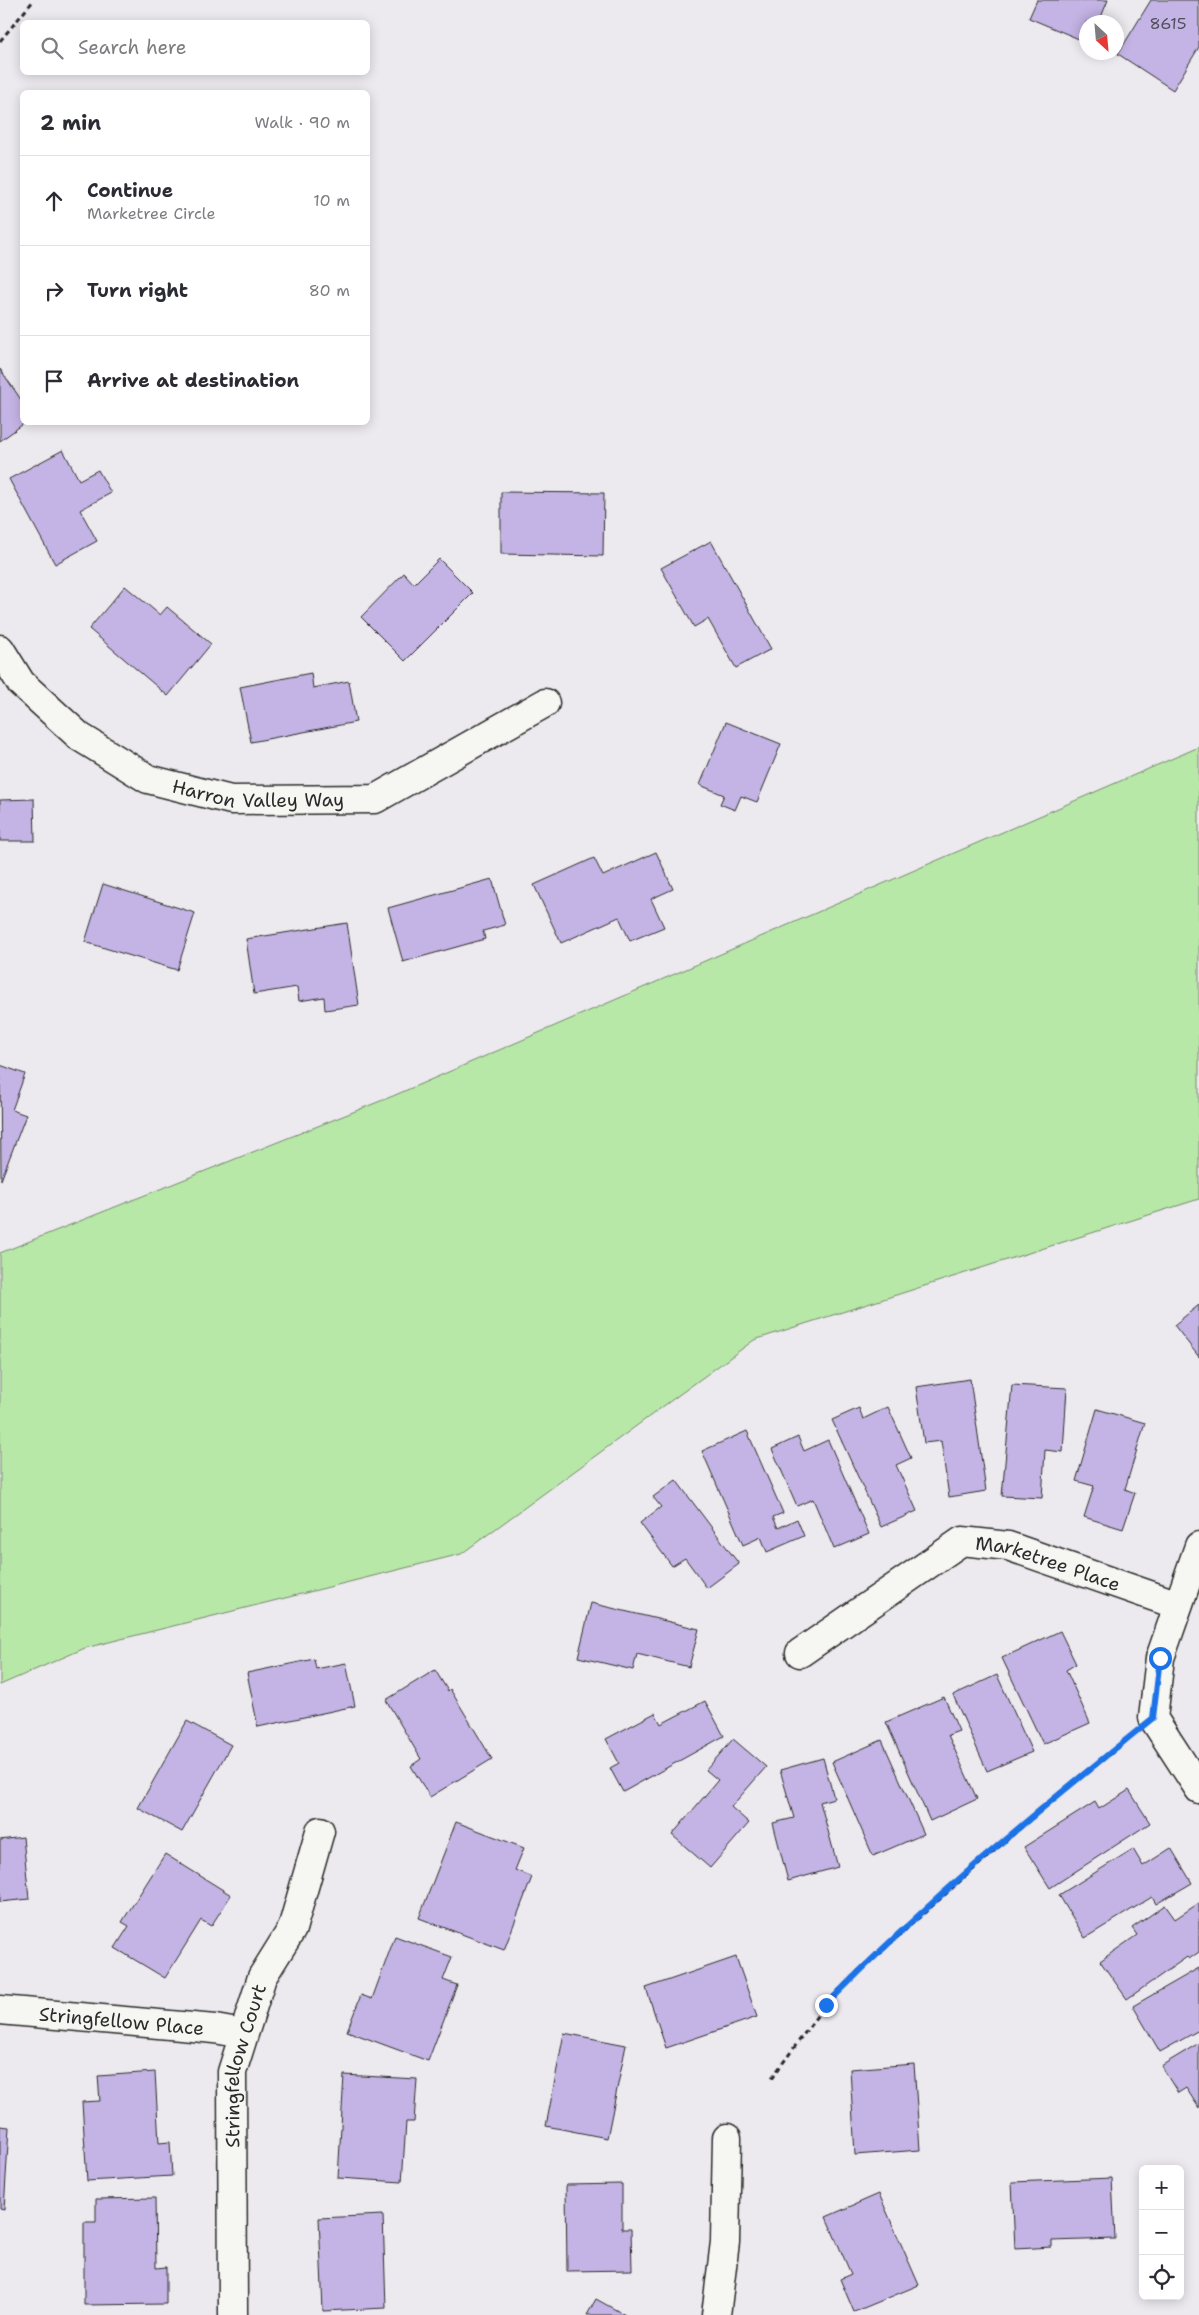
<!DOCTYPE html>
<meta charset="utf-8">
<style>
body{margin:0;font-family:"Shantell Sans",sans-serif;background:#f2f2f3;color:#2b2b33}
.controls{position:absolute;right:15px;bottom:15px;display:grid;overflow:hidden;border-radius:8px;box-shadow:0 2px 12px #0003}
.controls button{width:45px;height:45px;display:grid;place-items:center;padding:0;border:0;border-bottom:1px solid #e1e1e2;background:#fff;color:#2b2b33;font:25px sans-serif}
.compass{position:absolute;left:1079px;top:15px;width:45px;height:45px;border-radius:50%;background:#fff;box-shadow:0 2px 12px #0003;rotate:154deg}
.stop{position:absolute;width:15px;height:15px;margin:-11px;border:4px solid #1a73e8;border-radius:50%;background:#fff}
.stop.end{background:#1a73e8;border-color:#fff;box-shadow:0 1px 5px #0008}
.list{margin:0;padding:0;list-style:none}
h2{display:flex;justify-content:space-between;align-items:center;height:65px;margin:0;padding:0 20px;font-size:21px}
h2 small{font-size:16px;font-weight:400;color:#7c7c81}
.list li{display:grid;grid-template-columns:32px 1fr auto;gap:15px;align-items:center;box-sizing:border-box;height:90px;padding:0 20px;border-top:1px solid #e1e1e2}
.list b{display:block;font-size:19px;white-space:nowrap}
.list p{margin:0;font-size:16px;white-space:nowrap;color:#7c7c81}
.list em{font-size:16px;font-style:normal;color:#7c7c81}
.icon{flex:none;width:28px;height:28px;fill:none;stroke:currentColor;stroke-width:2;stroke-linecap:round;stroke-linejoin:round}
.map{position:relative;flex:none;width:1199px;height:2315px;overflow:hidden}
.search{position:absolute;background:#fff;box-shadow:0 2px 12px #0003;left:20px;top:20px;width:350px;height:55px;display:flex;align-items:center;gap:12px;box-sizing:border-box;padding:0 18px;border-radius:8px;color:#7c7c81;font-size:19px}
.panel{position:absolute;background:#fff;box-shadow:0 2px 12px #0003;left:20px;top:90px;width:350px;height:335px;border-radius:8px}
.map>svg:first-child{display:block}
.green{fill:#b8e8a8;stroke:#728a6a}
.building{fill:#c4b4e5;stroke:#2b2b2b}
.lines{fill:none;stroke-linecap:round;stroke-linejoin:round}
.street-casing{stroke:#2b2b2b;stroke-width:31}
.path{stroke:#2b2b2b;stroke-width:3;stroke-dasharray:5 4;stroke-linecap:butt}
.street{stroke:#f6f6f2;stroke-width:28}
.route{stroke:#1a73e8;stroke-width:6}
.labels{text-anchor:middle;dominant-baseline:central;stroke-width:4.5;stroke-linejoin:round;paint-order:stroke}
.number-label{font-size:16px;fill:#514d5a}
.street-label{font-size:19px;fill:#2b2b2b;stroke:#f6f6f2}
</style>
<div class="map">
<svg width="1199" height="2315" viewBox="0 0 1199 2315">
<rect width="100%" height="100%" fill="#ece9ef"/>
<filter id="ink" filterUnits="userSpaceOnUse"><feTurbulence type="fractalNoise" baseFrequency=".02" numOctaves="2"/><feDisplacementMap in="SourceGraphic" scale="10" xChannelSelector="R" yChannelSelector="G"/><feConvolveMatrix kernelMatrix="1 2 1 2 8 2 1 2 1" color-interpolation-filters="sRGB"/></filter>
<g filter="url(#ink)">
<path class="green" d="M1199 747V1199L754 1340 461 1554 85 1648 0 1685V1253L393 1096Z"/>
<path class="building" d="M1037 0H1108L1099 22H1086V42L1029 18Z
M1151 0H1199V47L1173 90 1118 54Z
M0 369 22 401V422H26L0 441Z
M63 450 79 480 98 470 111 493 80 510 97 541 55 564 9 479Z
M501 492 604 493 603 556 501 554Z
M711 541 771 649 736 668 708 619 694 627 661 568Z
M439 559 473 593 405 661 361 617 404 573 414 584Z
M125 586 160 615 167 607 211 644 168 696 89 629Z
M311 673 313 688 349 681 356 722 251 742 240 687Z
M726 722 781 744 757 802 741 796 735 810 720 804 724 795 700 785Z
M34 799 35 841H0V800Z
M656 852 673 889 651 899 664 927 630 941 619 917 561 943 534 885 594 858 603 876Z
M492 879 505 925 483 931 485 939 403 962 388 908Z
M103 884 195 913 177 970 85 942Z
M347 923 359 1005 325 1010 324 997 299 1001 297 987 254 994 246 939Z
M0 1065 25 1074 12 1110 26 1115 1 1180Z
M1199 1305V1357L1174 1325Z
M970 1379 986 1491 949 1497 941 1441 924 1443 916 1387Z
M1012 1385 1067 1388 1063 1452 1045 1450 1042 1498 1002 1496Z
M888 1407 911 1458 896 1465 917 1511 881 1527 832 1420 859 1408 863 1419Z
M1097 1409 1145 1423 1125 1489 1135 1493 1123 1529 1084 1517 1094 1486 1076 1481Z
M747 1431 783 1513 773 1517 778 1528 797 1519 804 1536 767 1552 761 1537 743 1545 702 1451Z
M798 1437 804 1451 828 1440 869 1534 834 1549 813 1499 797 1506 772 1449Z
M676 1480 739 1564 707 1588 685 1558 672 1566 640 1523 661 1507 653 1497Z
M591 1603 699 1629 689 1667 637 1654 633 1670 578 1657Z
M1060 1631 1076 1664 1066 1670 1090 1723 1043 1744 1002 1658Z
M314 1659 316 1669 346 1663 355 1706 258 1727 247 1673Z
M435 1670 448 1691 450 1689 492 1759 430 1797 411 1766 421 1759 386 1700Z
M997 1675 1032 1752 987 1771 953 1695Z
M944 1697 959 1731 948 1735 977 1799 930 1821 886 1722Z
M705 1701 724 1736 623 1792 610 1768 619 1763 606 1739 655 1713 661 1724Z
M187 1721 231 1745 182 1832 138 1808Z
M733 1739 766 1767 731 1807 749 1823 710 1868 672 1835 718 1780 706 1770Z
M882 1740 924 1834 873 1856 832 1762Z
M823 1758 834 1798 820 1802 838 1867 788 1881 773 1823 794 1818 780 1770Z
M1129 1790 1150 1823 1050 1888 1024 1847 1095 1802 1099 1809Z
M456 1822 524 1848 515 1870 532 1877 504 1950 419 1918Z
M23 1837 29 1899 0 1902V1840Z
M1171 1848 1192 1883 1156 1904 1152 1897 1085 1938 1059 1895 1133 1849 1143 1866Z
M165 1854 231 1895 211 1926 201 1920 165 1978 115 1948 129 1926 122 1922Z
M1199 1903V1952L1189 1959 1187 1957 1127 1999 1100 1961 1137 1935 1132 1928 1165 1905 1175 1919Z
M395 1936 452 1957 443 1980 457 1985 428 2061 347 2031 361 1995 372 1999Z
M736 1957 757 2017 666 2048 646 1988Z
M1199 1968V2030L1160 2052 1133 2006Z
M564 2033 626 2045 607 2138 546 2126Z
M1199 2043V2108L1186 2088 1178 2093 1161 2066Z
M914 2064 920 2150 855 2155 850 2069Z
M155 2072 159 2143 170 2142 172 2176 87 2181 82 2102 100 2101 98 2076Z
M344 2075 417 2079 414 2122H406L402 2182 338 2178Z
M0 2126 9 2127 4 2210 0 2209Z
M1112 2178 1115 2239 1052 2241V2247L1015 2249 1012 2182Z
M622 2184V2229H631L632 2270 567 2271 566 2185Z
M879 2194 919 2285 854 2312 840 2279 851 2274 826 2217Z
M155 2198 156 2268 166 2267V2304L84 2305V2222H96V2199Z
M383 2215 386 2308 323 2311 319 2218Z
M596 2299 625 2315H587Z"/>
<g class="lines">
<g class="street-casing">
<g id="street">
<path id="s1" d="M0 649 21 683 80 737 148 779 231 800 375 799 545 703"/>
<path d="M1199 1546 1160 1658 1153 1718 1199 1789"/>
<path id="s2" d="M800 1653 962 1541 1008 1546 1178 1605"/>
<path id="s3" d="M0 2010 215 2029 243 2034"/>
<path id="s4" d="M233 2315 232 2072 262 1977 292 1929 320 1831"/>
<path d="M716 2315 725 2242 727 2138"/>
</g>
</g>
<path class="path" d="M0 41 34 0
M772 2078 825 2005 863 1967 1047 1804 1129 1738"/>
<use href="#street" class="street"/>
</g>
</g>
<g class="lines" filter="url(#ink)">
<path class="route" d="M826 2005C927 1901 1040 1809 1153 1718L1160 1658"/>
</g>
<g class="labels">
<g class="number-label">
<text x="1168" y="23">8615</text>
</g>
<g class="street-label">
<text stroke="none"><textPath href="#s1" startOffset="312">Harron Valley Way</textPath></text>
<text stroke="none"><textPath href="#s2" startOffset="286">Marketree Place</textPath></text>
<text stroke="none"><textPath href="#s3" startOffset="122">Stringfellow Place</textPath></text>
<text stroke="none"><textPath href="#s4" startOffset="251">Stringfellow Court</textPath></text>
</g>
</g>
</svg>
<div class="controls">
<button>+</button>
<button>−</button>
<button><svg class="icon" aria-label="locate" viewBox="0 0 24 24"><circle cx="12" cy="12" r="6"/><path d="M12 2v4M12 18v4M2 12h4M18 12h4"/></svg></button>
</div>
<svg class="compass" viewBox="-18 -18 36 36"><path d="M0-13l5 13h-10z" fill="#e53935"/><path d="M0 13l5-13h-10z" fill="#7c7c81"/></svg>
<div class="stop" style="left:1160px;top:1658px"></div>
<div class="stop end" style="left:826px;top:2005px"></div>
<div class="search"><svg class="icon" aria-label="search" viewBox="0 0 24 24"><circle cx="10" cy="10" r="6"/><path d="M15 15l6 6"/></svg>Search here</div>
<section class="panel">
<h2>2 min<small>Walk · 90 m</small></h2>
<ul class="list">
<li><svg class="icon" aria-label="ahead" viewBox="0 0 24 24"><path d="M12 20V5M6 11l6-6 6 6"/></svg><div><b>Continue</b><p>Marketree Circle</p></div><em>10 m</em></li>
<li><svg class="icon" aria-label="right" viewBox="0 0 24 24"><path d="M7 20v-9h11M14 6l5 5-5 5"/></svg><div><b>Turn right</b></div><em>80 m</em></li>
<li><svg class="icon" aria-label="arrive" viewBox="0 0 24 24"><path d="M6 21V4h12l-3 4 3 4H6"/></svg><div><b>Arrive at destination</b></div></li>
</ul>
</section>
</div>
